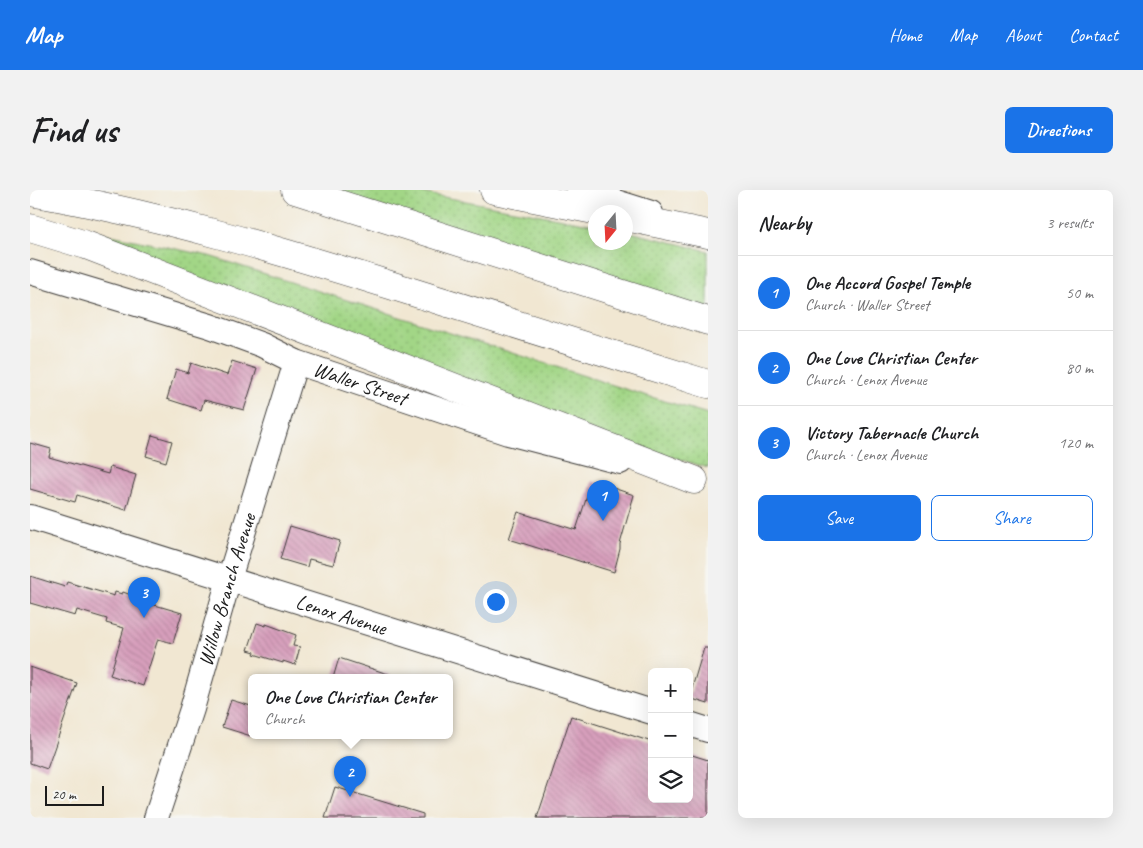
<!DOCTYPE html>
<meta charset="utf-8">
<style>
body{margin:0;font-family:Caveat,sans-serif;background:#f2f2f2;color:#202124}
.controls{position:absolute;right:15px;bottom:15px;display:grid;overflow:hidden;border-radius:8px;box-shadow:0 5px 20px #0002}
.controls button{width:45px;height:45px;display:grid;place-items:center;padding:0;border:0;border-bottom:1px solid #e0e0e0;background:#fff;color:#202124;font:25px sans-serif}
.compass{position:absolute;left:558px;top:15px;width:45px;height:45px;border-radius:50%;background:#fff;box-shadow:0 5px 20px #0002;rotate:198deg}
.scale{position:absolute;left:15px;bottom:12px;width:59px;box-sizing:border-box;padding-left:5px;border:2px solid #1c1c1c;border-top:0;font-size:14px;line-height:18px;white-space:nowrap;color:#1c1c1c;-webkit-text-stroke:4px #f6f6f2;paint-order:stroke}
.you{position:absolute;left:465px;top:411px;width:18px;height:18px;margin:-12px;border:4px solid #fff;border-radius:50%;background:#1a73e8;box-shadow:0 0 0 8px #1a73e833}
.badge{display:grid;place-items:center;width:32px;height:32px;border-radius:50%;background:#1a73e8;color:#fff;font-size:16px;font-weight:700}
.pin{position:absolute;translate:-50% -41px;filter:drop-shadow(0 1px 2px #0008)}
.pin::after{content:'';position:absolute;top:26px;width:18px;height:15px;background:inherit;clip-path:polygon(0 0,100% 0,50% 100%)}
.popup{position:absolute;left:218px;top:484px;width:205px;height:65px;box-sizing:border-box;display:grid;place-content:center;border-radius:8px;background:#fff;filter:drop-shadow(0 1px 4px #0005);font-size:16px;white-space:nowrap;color:#757577}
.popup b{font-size:19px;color:#202124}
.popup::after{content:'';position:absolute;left:50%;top:100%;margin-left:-10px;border:10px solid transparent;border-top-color:#fff}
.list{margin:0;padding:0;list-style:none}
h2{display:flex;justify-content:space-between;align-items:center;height:65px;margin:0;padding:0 20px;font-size:21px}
h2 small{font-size:16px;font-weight:400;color:#757577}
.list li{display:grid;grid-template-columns:32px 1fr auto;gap:15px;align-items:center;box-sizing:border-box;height:75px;padding:0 20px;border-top:1px solid #e0e0e0}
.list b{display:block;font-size:19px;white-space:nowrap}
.list p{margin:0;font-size:16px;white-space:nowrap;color:#757577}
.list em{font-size:16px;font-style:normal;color:#757577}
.actions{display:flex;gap:10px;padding:15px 20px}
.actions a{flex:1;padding:11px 0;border:1px solid #1a73e8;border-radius:8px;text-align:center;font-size:18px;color:#1a73e8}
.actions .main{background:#1a73e8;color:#fff}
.icon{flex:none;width:28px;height:28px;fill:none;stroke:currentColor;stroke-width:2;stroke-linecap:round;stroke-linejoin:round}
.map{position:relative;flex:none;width:678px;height:628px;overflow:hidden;border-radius:8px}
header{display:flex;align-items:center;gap:30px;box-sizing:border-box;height:70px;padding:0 25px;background:#1a73e8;color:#fff}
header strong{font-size:24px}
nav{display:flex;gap:28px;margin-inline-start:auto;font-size:18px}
.intro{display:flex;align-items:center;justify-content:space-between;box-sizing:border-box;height:120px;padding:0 30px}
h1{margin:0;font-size:35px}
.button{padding:12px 22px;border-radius:8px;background:#1a73e8;color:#fff;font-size:18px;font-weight:700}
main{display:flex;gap:30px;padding:0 30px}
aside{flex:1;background:#fff;border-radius:8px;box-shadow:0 5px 20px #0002}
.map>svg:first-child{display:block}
.grass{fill:url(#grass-dots);stroke:#5f7951}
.building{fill:url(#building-back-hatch)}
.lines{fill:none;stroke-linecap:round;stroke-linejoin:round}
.minor-casing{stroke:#3c3a37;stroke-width:26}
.motorway-casing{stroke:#3c3a37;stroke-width:29}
.minor{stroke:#fff;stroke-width:24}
.motorway{stroke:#fff;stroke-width:28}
.labels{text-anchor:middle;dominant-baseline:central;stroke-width:4.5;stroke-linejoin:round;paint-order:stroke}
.street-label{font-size:21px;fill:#1c1c1c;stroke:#f6f6f2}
</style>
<header>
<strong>Map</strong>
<nav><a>Home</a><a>Map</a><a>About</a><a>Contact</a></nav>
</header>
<div class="intro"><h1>Find us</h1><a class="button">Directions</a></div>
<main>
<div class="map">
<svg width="678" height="628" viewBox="0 0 678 628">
<defs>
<pattern id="grass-dots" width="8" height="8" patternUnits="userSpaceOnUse" patternTransform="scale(1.25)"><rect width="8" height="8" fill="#a2d686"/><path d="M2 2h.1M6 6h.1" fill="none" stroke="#8bb773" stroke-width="1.8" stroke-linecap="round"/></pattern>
<pattern id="building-back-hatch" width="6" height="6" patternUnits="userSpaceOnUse" patternTransform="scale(1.25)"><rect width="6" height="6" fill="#d79fbc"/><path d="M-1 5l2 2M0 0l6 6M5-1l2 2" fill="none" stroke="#b888a1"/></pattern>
</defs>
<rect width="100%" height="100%" fill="#f6f6f2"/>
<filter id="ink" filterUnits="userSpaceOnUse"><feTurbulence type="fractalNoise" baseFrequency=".02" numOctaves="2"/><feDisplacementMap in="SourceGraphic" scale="10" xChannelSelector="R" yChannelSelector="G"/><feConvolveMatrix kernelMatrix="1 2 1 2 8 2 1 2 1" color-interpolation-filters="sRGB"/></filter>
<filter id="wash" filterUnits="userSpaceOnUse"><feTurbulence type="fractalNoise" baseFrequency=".0096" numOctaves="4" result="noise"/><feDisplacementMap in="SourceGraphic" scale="20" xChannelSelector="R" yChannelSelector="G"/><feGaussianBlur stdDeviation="1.12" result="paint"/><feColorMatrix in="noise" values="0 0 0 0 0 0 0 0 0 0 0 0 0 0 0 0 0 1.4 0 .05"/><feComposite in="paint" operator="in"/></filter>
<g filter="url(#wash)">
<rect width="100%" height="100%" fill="#f1e7d2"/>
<path class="grass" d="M298 0H376L565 35 566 52H596V41L678 61V119Z
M7 29 179 66 611 204 678 224V278L590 251Z"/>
<g id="blocks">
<path class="building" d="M202 171 227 179 214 220 174 210 171 220 137 209 146 179 158 183 161 173 197 185Z
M122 245 142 251 136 272 116 266Z
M0 253 21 259 19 267 78 284 80 277 106 285 96 320 47 305 45 312 0 299Z
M562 291 604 305 590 354V359L584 382 479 349 488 322 546 340Z
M260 336 310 351 303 375 279 369 277 377 250 369Z
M0 386 35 397 37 392 84 406 85 402 92 404 93 402 109 408 108 410 152 423 143 453 128 449 113 496 80 485 94 438 76 433 77 429 47 420 45 426 0 413Z
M227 433 236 436V434L266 445 263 456 270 457 265 475 253 471V473L224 464 225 462 218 460Z
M674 458H678V514L659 508Z
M309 468 361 485 360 488H303Z
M0 477 47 493 17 579 0 573Z
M201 510 221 516V546L192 537Z
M541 526 622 552V609H659V564L678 570V628H507Z
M305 597 393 624V628H295Z"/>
</g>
</g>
<g filter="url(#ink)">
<use href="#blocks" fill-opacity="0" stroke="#3c3a37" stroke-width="1"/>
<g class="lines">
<g class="minor-casing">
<g id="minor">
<path d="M548 0 621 23"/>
<path id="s1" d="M0 82 180 136 232 155 266 172 478 243 590 272"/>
<path id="s2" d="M0 327 622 522"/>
<path d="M659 534 678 540"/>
<path id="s3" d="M126 628 162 519 199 389 266 172"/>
</g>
</g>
<g class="motorway-casing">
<path id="motorway" d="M265 0 678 131
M464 0 574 22
M0 2C128 24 252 61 376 100 476 131 577 163 678 194
M596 27 678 44
M0 38 56 55 664 290"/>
</g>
<use href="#minor" class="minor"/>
<use href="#motorway" class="motorway"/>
</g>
</g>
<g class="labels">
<g class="street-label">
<text stroke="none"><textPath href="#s1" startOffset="349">Waller Street</textPath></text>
<text stroke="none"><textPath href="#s3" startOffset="239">Willow Branch Avenue</textPath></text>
<text stroke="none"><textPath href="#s2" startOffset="326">Lenox Avenue</textPath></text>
</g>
</g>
</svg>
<div class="controls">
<button>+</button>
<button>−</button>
<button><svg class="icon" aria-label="layers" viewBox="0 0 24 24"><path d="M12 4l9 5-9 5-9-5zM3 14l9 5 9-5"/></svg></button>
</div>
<svg class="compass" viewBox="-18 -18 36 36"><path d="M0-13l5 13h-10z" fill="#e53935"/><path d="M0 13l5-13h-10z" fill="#757577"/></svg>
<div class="scale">20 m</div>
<div class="you"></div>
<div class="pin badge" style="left:573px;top:331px">1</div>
<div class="pin badge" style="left:320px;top:607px">2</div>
<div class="popup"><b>One Love Christian Center</b>Church</div>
<div class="pin badge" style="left:114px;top:428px">3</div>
</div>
<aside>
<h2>Nearby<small>3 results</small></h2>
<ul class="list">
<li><span class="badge">1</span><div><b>One Accord Gospel Temple</b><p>Church · Waller Street</p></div><em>50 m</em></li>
<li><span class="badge">2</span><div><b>One Love Christian Center</b><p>Church · Lenox Avenue</p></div><em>80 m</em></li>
<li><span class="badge">3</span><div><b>Victory Tabernacle Church</b><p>Church · Lenox Avenue</p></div><em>120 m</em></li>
</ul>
<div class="actions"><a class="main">Save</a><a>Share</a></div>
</aside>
</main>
